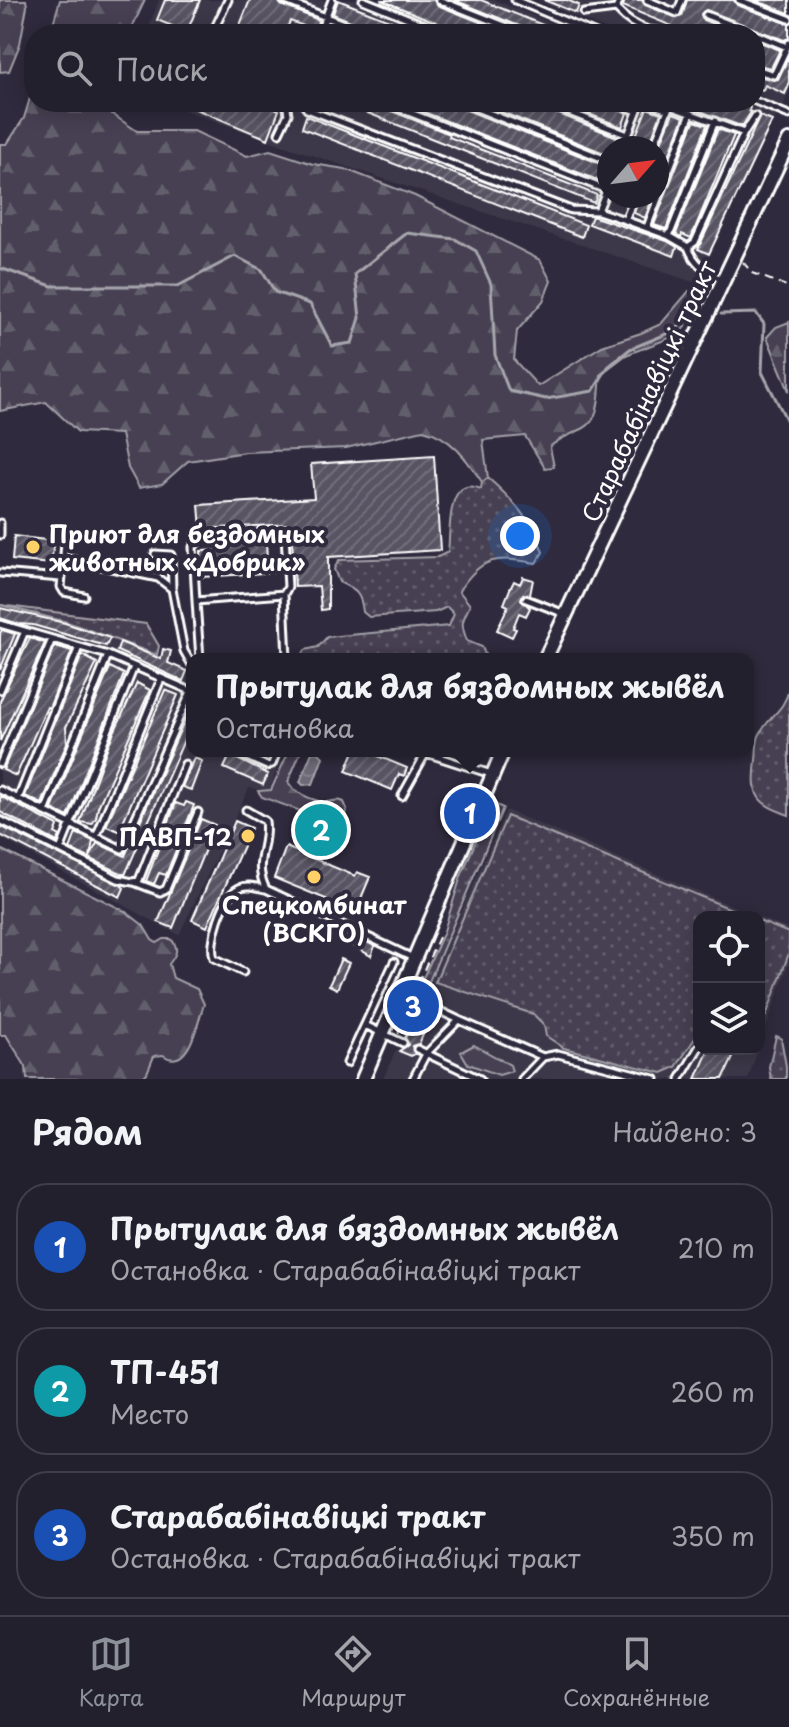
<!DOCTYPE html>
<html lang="ru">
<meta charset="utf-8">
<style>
body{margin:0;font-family:"Playpen Sans",sans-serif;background:#2b2836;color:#f1f3f6}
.controls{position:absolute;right:24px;bottom:24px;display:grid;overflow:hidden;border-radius:16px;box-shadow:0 4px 20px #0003}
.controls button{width:72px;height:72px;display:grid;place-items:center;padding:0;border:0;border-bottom:2px solid #403e4a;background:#23202e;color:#f1f3f6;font:40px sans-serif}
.compass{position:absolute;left:597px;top:136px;width:72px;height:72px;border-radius:50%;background:#23202e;box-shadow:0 4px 20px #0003;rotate:62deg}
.you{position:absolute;left:520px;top:536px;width:28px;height:28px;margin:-20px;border:6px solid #fff;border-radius:50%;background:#1a73e8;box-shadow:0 0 0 12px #1a73e833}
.badge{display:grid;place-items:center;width:52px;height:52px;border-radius:50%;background:#8c9099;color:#fff;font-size:26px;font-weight:700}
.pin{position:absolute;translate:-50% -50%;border:4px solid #fff;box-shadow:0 2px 8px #0006}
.popup{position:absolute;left:186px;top:653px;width:568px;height:104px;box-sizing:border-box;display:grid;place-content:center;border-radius:16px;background:#23202e;filter:drop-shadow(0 2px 6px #0005);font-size:26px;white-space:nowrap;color:#a3a3aa}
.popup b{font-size:30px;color:#f1f3f6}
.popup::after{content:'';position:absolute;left:50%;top:100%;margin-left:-16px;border:16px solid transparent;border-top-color:#23202e}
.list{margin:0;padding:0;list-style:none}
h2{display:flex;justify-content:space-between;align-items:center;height:104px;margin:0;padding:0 32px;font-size:34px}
h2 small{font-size:26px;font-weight:400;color:#a3a3aa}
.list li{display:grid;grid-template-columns:52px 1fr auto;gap:24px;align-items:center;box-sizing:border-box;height:128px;margin:0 16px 16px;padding:0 16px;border:2px solid #403e4a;border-radius:32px}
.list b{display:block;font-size:30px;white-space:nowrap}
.list p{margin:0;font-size:26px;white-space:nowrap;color:#a3a3aa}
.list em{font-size:26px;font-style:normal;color:#a3a3aa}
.icon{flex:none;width:44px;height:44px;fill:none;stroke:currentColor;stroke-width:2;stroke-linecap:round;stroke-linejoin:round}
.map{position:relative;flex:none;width:789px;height:1079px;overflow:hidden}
.search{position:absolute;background:#23202e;box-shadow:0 4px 20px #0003;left:24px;right:24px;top:24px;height:88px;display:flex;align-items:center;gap:20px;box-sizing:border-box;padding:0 28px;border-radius:32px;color:#a3a3aa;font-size:30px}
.sheet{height:536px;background:#23202e}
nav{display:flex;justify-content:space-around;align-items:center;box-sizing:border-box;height:112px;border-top:2px solid #403e4a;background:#23202e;font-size:22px;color:#a3a3aa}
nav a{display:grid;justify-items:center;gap:4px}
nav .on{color:#8c9099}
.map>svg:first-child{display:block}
.built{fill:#3c3749;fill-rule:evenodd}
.green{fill:url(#green-dots);stroke:#a2a0a8;stroke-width:2}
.forest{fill:url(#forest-firs);stroke:#a2a0a8;stroke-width:2}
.water{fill:url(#water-waves);stroke:#a7a6ad;stroke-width:2}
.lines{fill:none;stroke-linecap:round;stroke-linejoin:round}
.stream{stroke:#a7a6ad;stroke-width:3}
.building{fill:url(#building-hatch);stroke:#fff;stroke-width:2}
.lane-casing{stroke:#fff;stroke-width:11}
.secondary-casing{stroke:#fff;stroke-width:18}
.path{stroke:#fff;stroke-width:2;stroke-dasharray:8 6;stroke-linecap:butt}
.lane{stroke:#2f2a3d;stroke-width:5}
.secondary{stroke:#2f2a3d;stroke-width:12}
.poi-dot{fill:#ffd166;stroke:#2f2a3d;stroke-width:3}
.labels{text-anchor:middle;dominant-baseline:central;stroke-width:8;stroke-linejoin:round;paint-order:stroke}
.street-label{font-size:24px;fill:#fff;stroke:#2f2a3d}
.poi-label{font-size:24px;font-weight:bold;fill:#fff;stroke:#2f2a3d;text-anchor:start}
</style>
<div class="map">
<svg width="789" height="1079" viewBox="0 0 789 1079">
<defs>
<pattern id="green-dots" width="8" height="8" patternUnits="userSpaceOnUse" patternTransform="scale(2)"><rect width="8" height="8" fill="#464152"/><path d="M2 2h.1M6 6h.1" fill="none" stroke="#625e6c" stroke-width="1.8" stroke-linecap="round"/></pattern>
<pattern id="forest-firs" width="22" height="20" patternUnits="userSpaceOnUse" patternTransform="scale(2)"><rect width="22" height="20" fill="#464152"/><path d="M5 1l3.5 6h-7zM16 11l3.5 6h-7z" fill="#625e6c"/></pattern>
<pattern id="water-waves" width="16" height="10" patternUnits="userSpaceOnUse" patternTransform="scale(2)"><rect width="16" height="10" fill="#6d6a77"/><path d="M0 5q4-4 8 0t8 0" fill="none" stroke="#83808b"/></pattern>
<pattern id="building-hatch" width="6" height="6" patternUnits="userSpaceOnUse" patternTransform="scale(2)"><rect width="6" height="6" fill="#595564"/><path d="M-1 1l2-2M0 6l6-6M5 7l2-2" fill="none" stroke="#726e7b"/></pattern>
</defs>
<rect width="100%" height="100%" fill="#2f2a3d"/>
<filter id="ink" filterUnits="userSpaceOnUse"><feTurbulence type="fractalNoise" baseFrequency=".0125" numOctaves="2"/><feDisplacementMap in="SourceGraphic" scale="16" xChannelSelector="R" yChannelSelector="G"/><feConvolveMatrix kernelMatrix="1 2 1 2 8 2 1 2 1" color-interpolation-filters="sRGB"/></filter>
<g filter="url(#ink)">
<path class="built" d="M159 0H495L578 34H146Z
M537 0H789V92L783 106 755 94V34H616Z
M162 102H743L776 116 696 283 282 145ZM609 148H657V196H609Z
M0 608 65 623 113 639 192 673V751H283L269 791 249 788 179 935 0 838Z
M506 810 789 930V963L759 1047V917H699V1049H758L748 1079H383L395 1052 400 1051Z"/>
<path class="green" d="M488 478C512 499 533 522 543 552L536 563C497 557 482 555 459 591L470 605C462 622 460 622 467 641L482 647 487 659H300L305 650 318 647 327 637 449 626 454 614 447 607 436 612 369 617 363 612C361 593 356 590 339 582L334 569 339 560 438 557 448 552C451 531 445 474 481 489L482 482Z
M0 605 146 624 159 646 157 655 67 622Z
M789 689V815C755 803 752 796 756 760 757 752 756 743 759 736 768 716 784 712 789 689Z
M492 803 503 808 419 1005 412 1002 443 934 461 876Z
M507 816 750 917H699V1032L676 1067 662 1073 564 1048 546 1036 544 1025 533 1014 435 982Z
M759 921 789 933V953L766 1016 759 1013Z
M776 1036 781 1038 786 1066V1079H771L769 1067Z"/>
<path class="forest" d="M0 0H26L27 6 20 44 9 71 0 72Z
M60 0H145L129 34H50Z
M34 85V102H110L112 114 137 131H194L247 156 270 150 313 164 345 169 415 196 540 260 551 281 543 301 517 331 514 360 538 386 602 346 641 333 661 324 689 291 702 300 680 334 626 355 601 374C599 391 601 419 584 428 571 435 560 437 550 447L554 467 545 468 525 436 483 440 488 478 482 482C467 460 451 436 423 430L346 448 246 452 188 461 162 484 139 488 128 468 121 434 78 432 46 402 0 411V144H7L24 118Z
M789 322V391L767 337 776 327Z
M289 751H301L288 782C295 793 311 800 324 802 332 803 335 798 344 802L347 809 344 819 336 824 262 797 258 791 271 790Z
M0 849 125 911 143 925 152 940 157 943 164 939H171C180 949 176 955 169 964L173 978 197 989 204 1004C198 1021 189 1073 163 1055L154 1056 147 1073 141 1079H27L26 1067 6 1035H0Z
M474 1045 510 1065 512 1071 499 1075 468 1064 461 1052Z"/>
<path class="water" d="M317 751 323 757 313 784 303 785 300 782 312 752Z"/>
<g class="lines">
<path class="stream" d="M0 268 52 286H178L235 256 262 270 275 292 310 304 332 346 352 343 360 318 355 274 407 233 455 239 476 251 491 284 495 355 509 391 546 399 593 391 608 367 630 349 674 331 692 314
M721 314 756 313 764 324 762 372 789 425"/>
</g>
<path class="building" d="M165 0H200L187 32 157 20Z
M250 0H278L281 5 316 19 318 21 314 34H301L304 26 290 21 285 34H248L238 30Z
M338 0 425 34H386L379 31V34H374L371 29 333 14Z
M381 0H434L437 5 510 34H465Z
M454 0H481L565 34H530L527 29Z
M544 0H567L579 5 576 13Z
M625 0H642L645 5 677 18 682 16 687 0H734L737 5 789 24V38L784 40 706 10 701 14 703 20 739 34H691L623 6Z
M754 0H789V13Z
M755 40 780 50 771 68 755 64Z
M789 56V85L785 94 765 85 763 90 755 87V75L773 80 778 79Z
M179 102H261L279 110 268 139Z
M340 102H362L369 105V102H378L381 107 450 134 449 137 597 195 594 203Z
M398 102H456L459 107 606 166 600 181Z
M476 102H538L541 107 617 137 613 148H609V155Z
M558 102H599L627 113 622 127Z
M685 102H738L750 107 749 111 751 112 743 125H738L697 110 698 108Z
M647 108 661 113 648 148H631Z
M673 113 684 117 657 186V152Z
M306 116 586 225 582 237 302 128Z
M760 116 772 121 709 254 698 249Z
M694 121 707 125 666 229 654 225Z
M718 129 734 135 691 238 682 234 681 237 676 234Z
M640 196H653L645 218 634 213Z
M592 216 667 241 677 247 674 256 589 224Z
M434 456 440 550 328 557V609L321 610 319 586 295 587 291 524 201 529 199 505 314 498 311 464Z
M14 536 54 541 51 564 12 560Z
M258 536H266L267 564H279V572L202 577 201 551 225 550V544L259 543Z
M523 577 533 580 530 595 523 594 521 599 530 608 526 616 519 613 513 628 516 629 512 637 497 630 508 606 504 604 510 589 514 581 520 584Z
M0 608 65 623 110 638 106 646 33 625 19 624 0 618Z
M2 630 15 634 0 670V633Z
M30 638 45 643 0 741V701Z
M120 642 161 659 163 649 171 651 168 663 187 671 183 681 117 651Z
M55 646 72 651 49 708 47 707 16 776 3 770Z
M82 655 97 663 66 727 67 743 42 804 25 796Z
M110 667 124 674 68 817 52 809Z
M137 683 150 690 98 807 96 818 92 824 80 822 109 743Z
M165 690 178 695 119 831 106 826Z
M192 703V722L125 875 70 849 76 833 93 841 90 857 97 843 125 856Z
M232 751 235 758 268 774 263 785 224 768Z
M354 751H366L407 768 404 776 399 774 392 790 346 771Z
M194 758 202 761 191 790 182 787Z
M0 796 58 826 55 833 60 836 57 842 0 812Z
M186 802 194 805 166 875 159 873 154 884 146 881 176 803 184 806Z
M201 819 215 825 173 928 158 922Z
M235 821 251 828 207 927 192 920Z
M0 826 121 885 124 888 120 897 0 835Z
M286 847 355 876 357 872 370 877 354 915 341 909 343 906 274 878Z
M345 932 375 946 371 956 342 939Z
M341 959 349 963 337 989 329 985Z
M415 1015 429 1021 419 1044 412 1046 415 1054 411 1056 399 1051 408 1045 405 1038Z
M709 1049H737L723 1079H696Z"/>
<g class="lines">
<g class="lane-casing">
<path id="lane" d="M283 0 369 34
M363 0 447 34
M439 0 525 34
M515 0 596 34
M620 0 616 9C625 19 636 27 649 30 658 32 665 30 675 34
M647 0 677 13 682 0
M739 0 789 19
M584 13 616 9
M706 15 754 34
M212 34 228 0
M319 34 332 0
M755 34 787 47
M755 69 774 75 789 43
M755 101 789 115
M302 102 307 109 571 210 598 211 625 220
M383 102 606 190
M461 102 609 161
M543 102 628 135
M614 102 637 111
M646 102 668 110
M670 106 744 133
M715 121 669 236 688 247C694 264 706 271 722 280
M279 133 288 114 286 102
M623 148 641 102
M653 148 671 102
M635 196 625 220 669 236
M598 211 609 183
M647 227 691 113
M688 247 695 242 744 133 755 116
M0 523V535
M66 532 61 587 64 592 84 596
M234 536 201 538 193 547 196 601 284 594 288 587 285 535 280 531H261
M155 554 171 555 172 588
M64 558 158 578 172 589 184 651 192 665
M0 573 61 578
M284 594 287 659
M526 599 565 614
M196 601 200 659
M0 624 108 655 191 691
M0 690 25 631
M420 751 491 774
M238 753 267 766 272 764 277 751
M0 764 52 639
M0 790 122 849 192 689
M402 796 426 753
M18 799 79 647
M246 810 265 821C269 847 252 862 266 889L413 958
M45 812 108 655
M0 820 118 879 133 882 139 880 185 764
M96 837 161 679
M60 850 134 667
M134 882 160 892 166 889 198 812
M243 972 214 958C208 943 223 895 239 888 247 884 256 887 265 889
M425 1004 459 1020
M365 1025 403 1043
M417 1049 480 1079
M347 1063 394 962
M413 1079 426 1054 459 1020 543 1057
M522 1079 543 1057 558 1054 655 1079
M680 1079 699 1047"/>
</g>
<g class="secondary-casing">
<path id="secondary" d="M545 659 789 141
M363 1079 503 751"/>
</g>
<path class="path" d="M743 262 752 273 789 287
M399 1034 398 1026 440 935"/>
<use href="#lane" class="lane"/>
<use href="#secondary" class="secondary"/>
</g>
</g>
<g class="poi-dot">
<circle cx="33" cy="547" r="8"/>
<circle cx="248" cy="836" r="8"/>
<circle cx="314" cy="877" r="8"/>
</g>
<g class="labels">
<g class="street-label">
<text transform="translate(648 391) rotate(-65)">Старабабінавіцкі тракт</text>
</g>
<g class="poi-label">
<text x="49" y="533">Приют для бездомных<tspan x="49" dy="28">животных «Добрик»</tspan></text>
<text x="232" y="836" text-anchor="end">ПАВП-12</text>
<text x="314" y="904" text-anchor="middle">Спецкомбинат<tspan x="314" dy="28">(ВСКГО)</tspan></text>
</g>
</g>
</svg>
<div class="controls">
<button><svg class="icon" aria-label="locate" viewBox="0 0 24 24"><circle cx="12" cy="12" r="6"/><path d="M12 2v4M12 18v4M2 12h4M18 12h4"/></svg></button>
<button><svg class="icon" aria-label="layers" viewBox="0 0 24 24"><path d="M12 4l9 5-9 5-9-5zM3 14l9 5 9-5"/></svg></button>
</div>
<svg class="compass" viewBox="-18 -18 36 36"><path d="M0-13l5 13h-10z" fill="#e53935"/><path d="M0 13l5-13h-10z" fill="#a3a3aa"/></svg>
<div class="you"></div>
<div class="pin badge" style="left:470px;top:813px;background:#1a4fb4">1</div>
<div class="popup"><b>Прытулак для бяздомных жывёл</b>Остановка</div>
<div class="pin badge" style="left:321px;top:830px;background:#0f9aa8">2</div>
<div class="pin badge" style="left:413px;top:1006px;background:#1a4fb4">3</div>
<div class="search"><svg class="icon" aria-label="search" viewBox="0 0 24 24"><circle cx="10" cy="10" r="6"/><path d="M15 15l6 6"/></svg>Поиск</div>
</div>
<section class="sheet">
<h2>Рядом<small>Найдено: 3</small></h2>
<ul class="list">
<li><span class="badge" style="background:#1a4fb4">1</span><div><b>Прытулак для бяздомных жывёл</b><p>Остановка · Старабабінавіцкі тракт</p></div><em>210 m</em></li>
<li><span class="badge" style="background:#0f9aa8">2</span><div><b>ТП-451</b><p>Место</p></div><em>260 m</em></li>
<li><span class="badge" style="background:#1a4fb4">3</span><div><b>Старабабінавіцкі тракт</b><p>Остановка · Старабабінавіцкі тракт</p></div><em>350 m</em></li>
</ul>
</section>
<nav>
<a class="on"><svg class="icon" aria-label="map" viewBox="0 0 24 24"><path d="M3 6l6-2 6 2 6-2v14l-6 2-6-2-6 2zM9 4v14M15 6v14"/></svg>Карта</a>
<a><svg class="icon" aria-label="directions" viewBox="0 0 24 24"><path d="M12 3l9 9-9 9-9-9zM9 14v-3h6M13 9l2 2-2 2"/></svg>Маршрут</a>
<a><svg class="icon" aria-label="saved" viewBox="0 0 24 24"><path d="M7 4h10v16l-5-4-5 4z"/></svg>Сохранённые</a>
</nav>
